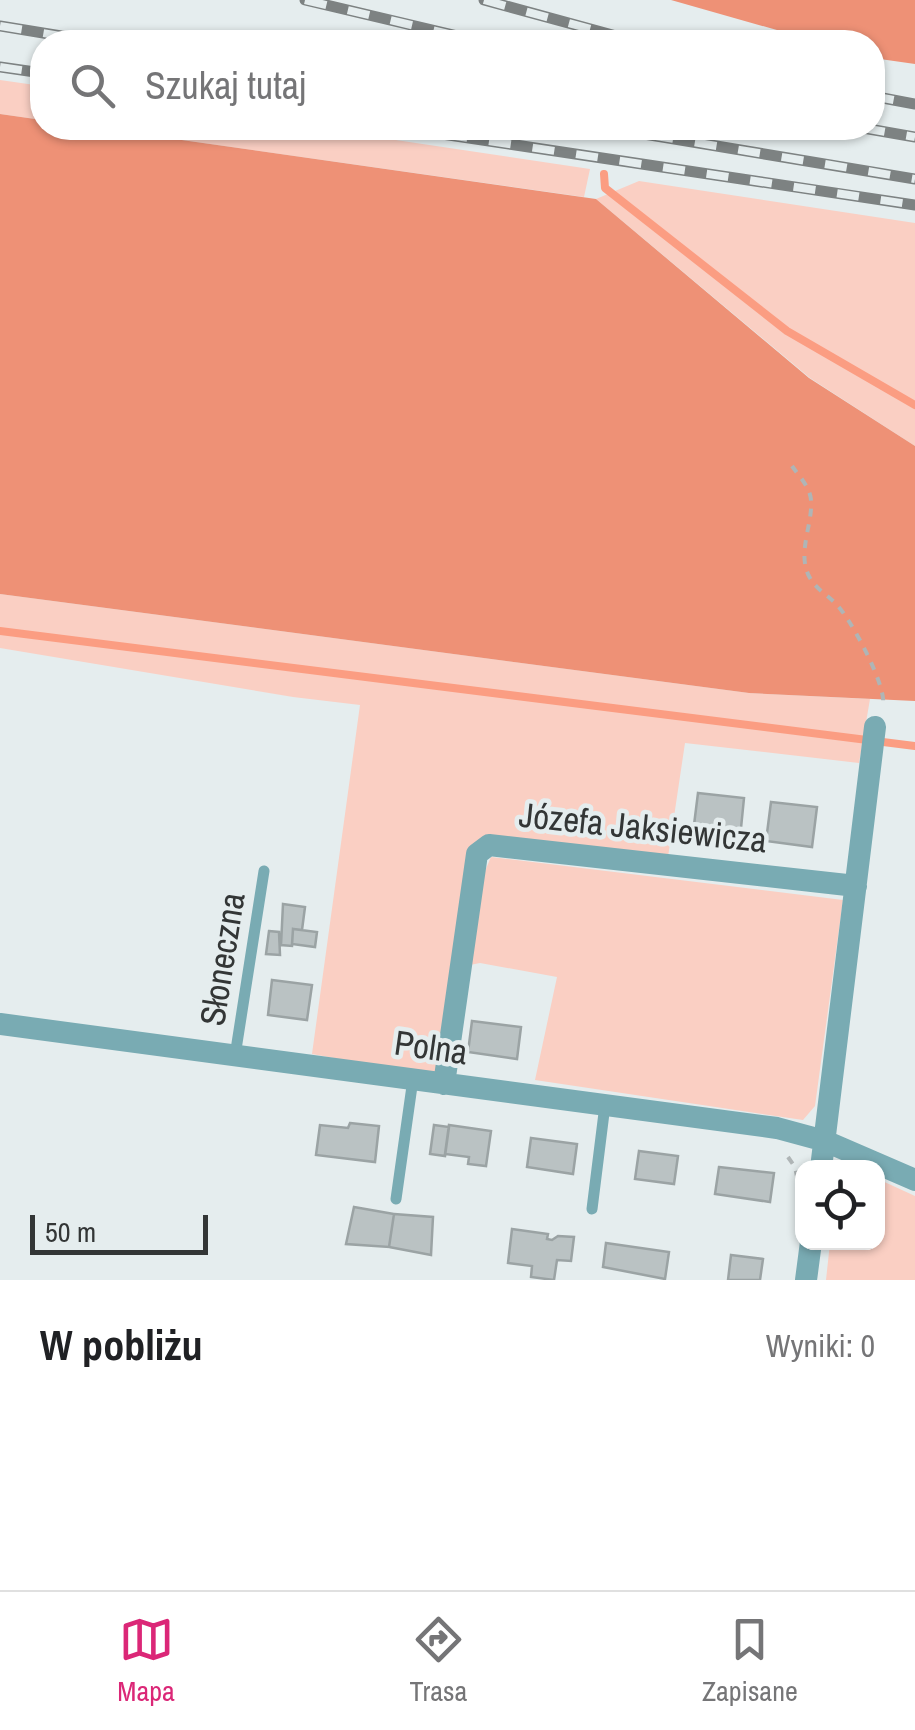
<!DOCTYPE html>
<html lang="pl">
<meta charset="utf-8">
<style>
body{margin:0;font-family:"Archivo Narrow",sans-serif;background:#f6f6f6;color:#202124}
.controls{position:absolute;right:30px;bottom:30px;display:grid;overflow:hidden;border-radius:20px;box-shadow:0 2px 8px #0004}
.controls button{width:90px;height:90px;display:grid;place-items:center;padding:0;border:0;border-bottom:2px solid #e0e0e0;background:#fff;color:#202124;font:50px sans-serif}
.scale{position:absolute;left:30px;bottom:25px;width:178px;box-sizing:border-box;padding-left:10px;border:5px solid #333636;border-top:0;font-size:28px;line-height:35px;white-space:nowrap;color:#333636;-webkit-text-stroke:8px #e5edee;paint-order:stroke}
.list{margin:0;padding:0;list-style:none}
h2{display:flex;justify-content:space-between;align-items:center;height:130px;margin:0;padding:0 40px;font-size:42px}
h2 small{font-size:32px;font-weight:400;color:#757577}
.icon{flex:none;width:55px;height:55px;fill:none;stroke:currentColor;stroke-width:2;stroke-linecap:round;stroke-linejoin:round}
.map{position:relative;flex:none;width:915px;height:1280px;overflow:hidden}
.search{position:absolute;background:#fff;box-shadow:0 2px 8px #0004;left:30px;right:30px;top:30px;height:110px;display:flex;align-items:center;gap:25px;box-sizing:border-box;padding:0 35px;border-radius:40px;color:#757577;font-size:38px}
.sheet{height:310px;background:#fff}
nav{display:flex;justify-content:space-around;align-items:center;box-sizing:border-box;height:140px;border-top:2px solid #e0e0e0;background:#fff;font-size:28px;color:#757577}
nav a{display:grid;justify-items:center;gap:5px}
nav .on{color:#db2777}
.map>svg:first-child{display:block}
.green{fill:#facfc3}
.forest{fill:#ee9176}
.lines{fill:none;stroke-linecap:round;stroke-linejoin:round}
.stream{stroke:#fb9d82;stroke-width:8}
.building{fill:#bac2c3;stroke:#9ba3a4;stroke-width:2.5}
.path{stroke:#afb5b6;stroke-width:4;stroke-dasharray:8 8;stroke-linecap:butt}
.lane{stroke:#79abb3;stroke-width:11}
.street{stroke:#79abb3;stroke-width:22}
.rail-casing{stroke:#7d8282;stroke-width:11}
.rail{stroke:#e5edee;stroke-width:8;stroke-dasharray:22;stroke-linecap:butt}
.labels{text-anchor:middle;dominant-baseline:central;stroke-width:9;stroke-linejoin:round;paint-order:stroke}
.street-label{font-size:35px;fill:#333636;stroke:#e5edee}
</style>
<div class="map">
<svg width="915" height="1280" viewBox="0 0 915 1280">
<rect width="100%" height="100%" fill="#e5edee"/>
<path class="green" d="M0 80 42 86V120L0 114Z
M97 128H315L590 169 584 197Z
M639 181 915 223V446L810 378 596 199Z
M0 594 749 693 870 699 859 763 685 743 668 857 485 836 437 1077 312 1054 360 705 293 697 0 648Z
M491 857 843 900 815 1106 803 1120 535 1080 557 977 480 963 470 965 482 878Z
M878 1179 915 1196V1280H826L830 1243 878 1242Z"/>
<path class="forest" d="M671 0H915V64L873 58 872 42H819Z
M0 114 42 120V128H97L596 199 809 378 915 446V701L749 693 0 594Z"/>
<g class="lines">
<path class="stream" d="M604 174 605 188 787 331 915 405
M0 631 915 746"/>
</g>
<path class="building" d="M698 793 744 798 740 838 693 833Z
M771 802 817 807 812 847 766 841Z
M283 904 305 907 302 930 293 929 292 946 281 945Z
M293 929 317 932 315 947 292 944Z
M269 931 279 932 280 955 266 954Z
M272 980 312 985 307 1020 268 1015Z
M472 1021 521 1027 517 1059 468 1052Z
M350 1123 379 1126 375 1162 316 1155 320 1125 348 1128Z
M434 1125 449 1127 445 1156 430 1154Z
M449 1125 491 1131 486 1166 468 1164 469 1157 445 1154Z
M531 1138 577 1144 573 1174 527 1167Z
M639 1151 678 1156 674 1184 635 1179Z
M719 1167 774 1173 770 1202 715 1194Z
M354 1207 394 1214 389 1247 346 1244Z
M394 1214 433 1217 431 1255 389 1247Z
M512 1229 548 1234 547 1239 552 1240 558 1236 574 1237 571 1261 557 1260 554 1280 531 1277 532 1266 508 1263Z
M606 1243 669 1252 665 1279 603 1267Z
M731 1255 763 1259 760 1280H728Z"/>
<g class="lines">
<path class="path" d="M792 466C799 476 810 487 811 500 813 525 796 554 810 578 817 590 828 595 837 605 852 621 886 685 883 704
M788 1157 795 1167 802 1200"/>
<path class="lane" d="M235 1056 264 871
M396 1199 413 1079
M592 1209 605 1105"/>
<path class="street" d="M0 1024 777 1128 825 1141 915 1180
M444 1084 477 854 489 845 856 886
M821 1168 875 727
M806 1280 811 1242"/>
<g class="rail-casing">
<path id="rail" d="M305 0 483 42
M484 0 638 42
M0 26 98 42
M0 67 42 73
M872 96 915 104
M402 128 915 205
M608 128 915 179
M863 128 915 137"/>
</g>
<use href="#rail" class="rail"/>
</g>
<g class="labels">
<g class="street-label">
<text transform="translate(643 827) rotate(6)">Józefa Jaksiewicza</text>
<text transform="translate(222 959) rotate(-81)">Słoneczna</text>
<text transform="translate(431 1047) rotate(8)">Polna</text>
</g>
</g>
</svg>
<div class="controls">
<button><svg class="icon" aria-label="locate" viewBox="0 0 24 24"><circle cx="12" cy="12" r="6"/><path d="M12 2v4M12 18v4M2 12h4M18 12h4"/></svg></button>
</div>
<div class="scale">50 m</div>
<div class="search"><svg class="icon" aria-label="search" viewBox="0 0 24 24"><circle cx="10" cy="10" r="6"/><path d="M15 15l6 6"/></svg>Szukaj tutaj</div>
</div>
<section class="sheet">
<h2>W pobliżu<small>Wyniki: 0</small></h2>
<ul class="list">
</ul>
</section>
<nav>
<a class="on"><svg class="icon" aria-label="map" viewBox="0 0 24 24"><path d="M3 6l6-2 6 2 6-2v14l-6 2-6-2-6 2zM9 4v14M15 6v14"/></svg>Mapa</a>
<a><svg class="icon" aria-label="directions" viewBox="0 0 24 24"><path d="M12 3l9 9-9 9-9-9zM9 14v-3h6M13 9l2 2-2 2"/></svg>Trasa</a>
<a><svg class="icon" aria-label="saved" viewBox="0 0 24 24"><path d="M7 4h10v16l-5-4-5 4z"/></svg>Zapisane</a>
</nav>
